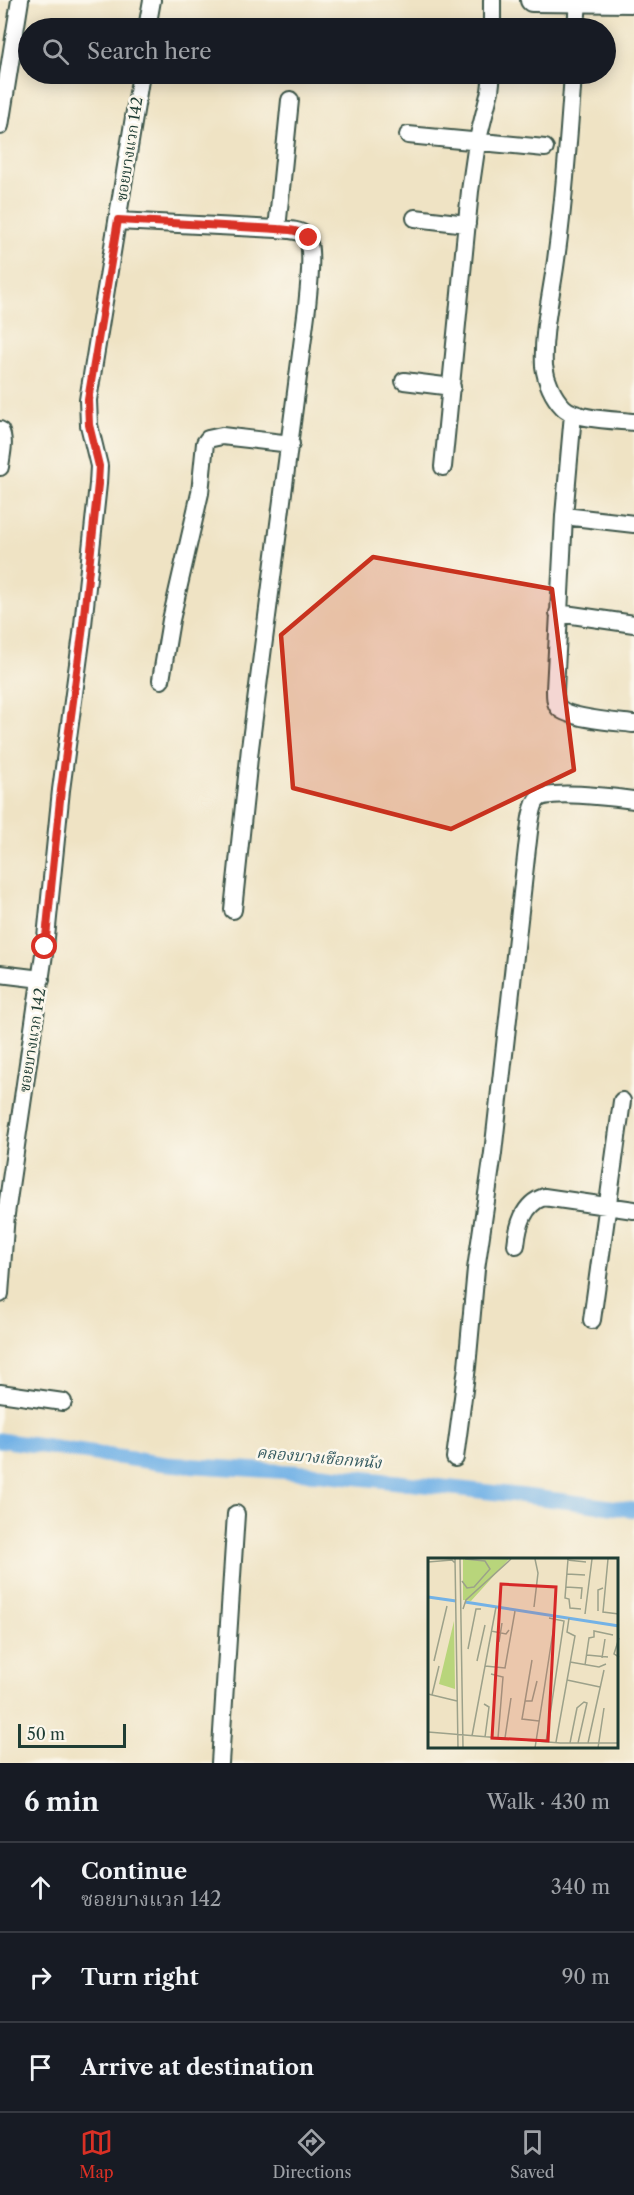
<!DOCTYPE html>
<meta charset="utf-8">
<style>
body{margin:0;font-family:"Libre Caslon Text","Noto Serif Thai",serif;background:#20242c;color:#f1f3f6}
.scale{position:absolute;left:18px;bottom:15px;width:108px;box-sizing:border-box;padding-left:6px;border:3px solid #1f3d34;border-top:0;font-size:16px;line-height:21px;white-space:nowrap;color:#1f3d34;-webkit-text-stroke:4px #fbf7ec;paint-order:stroke}
.stop{position:absolute;width:18px;height:18px;margin:-14px;border:4px solid #d93025;border-radius:50%;background:#fff}
.stop.end{background:#d93025;border-color:#fff;box-shadow:0 2px 6px #0008}
.list{margin:0;padding:0;list-style:none}
h2{display:flex;justify-content:space-between;align-items:center;height:78px;margin:0;padding:0 24px;font-size:26px}
h2 small{font-size:20px;font-weight:400;color:#9ea1a6}
.list li{display:grid;grid-template-columns:39px 1fr auto;gap:18px;align-items:center;box-sizing:border-box;height:90px;padding:0 24px;border-top:2px solid #363941}
.list b{display:block;font-size:22px;white-space:nowrap}
.list p{margin:0;font-size:20px;white-space:nowrap;color:#9ea1a6}
.list em{font-size:20px;font-style:normal;color:#9ea1a6}
.icon{flex:none;width:33px;height:33px;fill:none;stroke:currentColor;stroke-width:2;stroke-linecap:round;stroke-linejoin:round}
.map{position:relative;flex:none;width:634px;height:1763px;overflow:hidden}
.search{position:absolute;background:#171b24;box-shadow:0 3px 15px #0003;left:18px;right:18px;top:18px;height:66px;display:flex;align-items:center;gap:15px;box-sizing:border-box;padding:0 21px;border-radius:33px;color:#9ea1a6;font-size:22px}
.sheet{height:348px;background:#171b24}
nav{display:flex;justify-content:space-around;align-items:center;box-sizing:border-box;height:84px;border-top:2px solid #363941;background:#171b24;font-size:16px;color:#9ea1a6}
nav a{display:grid;justify-items:center;gap:3px}
nav .on{color:#d93025}
.map>svg:first-child{display:block}
.lines{fill:none;stroke-linecap:round;stroke-linejoin:round}
.canal{stroke:#73b2e6;stroke-width:15}
.minor-casing{stroke:#3e564a;stroke-width:20}
.major-casing{stroke:#3e564a;stroke-width:26}
.minor{stroke:#fff;stroke-width:16}
.major{stroke:#fff;stroke-width:22}
.route{stroke:#d93025;stroke-width:8}
.marked{fill:#c8321e;fill-opacity:0.2;stroke:#c8321e;stroke-width:4.5;stroke-linejoin:round}
.labels{text-anchor:middle;dominant-baseline:central;stroke-width:5;stroke-linejoin:round;paint-order:stroke}
.street-label{font-size:15px;fill:#1f3d34;stroke:#fbf7ec}
.water-label{font-size:16px;font-style:italic;fill:#345a60;stroke:#fbf7ec}
.inset-river{fill:none;stroke:#73b2e6;stroke-width:3}
.inset-road{fill:none;stroke:#9ca18a;stroke-width:1.5}
.view{fill:#d62828;fill-opacity:0.15;stroke:#d62828;stroke-width:3}
.inset-edge{fill:none;stroke:#1f3d34;stroke-width:3}
</style>
<div class="map">
<svg width="634" height="1763" viewBox="0 0 634 1763">
<rect width="100%" height="100%" fill="#fbf7ec"/>
<filter id="ink" filterUnits="userSpaceOnUse"><feTurbulence type="fractalNoise" baseFrequency=".0167" numOctaves="2"/><feDisplacementMap in="SourceGraphic" scale="12" xChannelSelector="R" yChannelSelector="G"/><feConvolveMatrix kernelMatrix="1 2 1 2 8 2 1 2 1" color-interpolation-filters="sRGB"/></filter>
<filter id="wash" filterUnits="userSpaceOnUse"><feTurbulence type="fractalNoise" baseFrequency=".008" numOctaves="4" result="noise"/><feDisplacementMap in="SourceGraphic" scale="24" xChannelSelector="R" yChannelSelector="G"/><feGaussianBlur stdDeviation="1.35" result="paint"/><feColorMatrix in="noise" values="0 0 0 0 0 0 0 0 0 0 0 0 0 0 0 0 0 1.4 0 .05"/><feComposite in="paint" operator="in"/></filter>
<g filter="url(#wash)">
<rect width="100%" height="100%" fill="#efe3c4"/>
<g class="lines">
<path class="canal" d="M0 1440 166 1464 323 1474 517 1495 634 1510"/>
</g>
</g>
<g filter="url(#ink)">
<g class="lines">
<g class="minor-casing">
<path id="minor" d="M147 28 152 0
M492 28V0
M576 28 578 1
M573 74C569 133 565 193 557 252 553 289 542 329 544 366 546 381 553 397 563 407 575 420 617 420 634 422
M0 126 20 0
M408 135 545 148
M415 218 467 224
M118 221 277 229C285 230 298 229 305 235 315 241 308 294 307 307L250 748 233 910
M277 229 290 100
M404 381 452 387
M573 414 564 516 555 690C555 696 555 704 559 708 570 719 618 722 634 724
M0 430C6 441 1 456 0 467
M443 467 470 191 477 143 490 91 492 74
M564 516 634 524
M558 613 634 624
M161 680 171 620 200 493 205 443 208 439 222 436 291 444
M0 974 41 979
M516 1245C518 1226 523 1204 544 1197L634 1210
M0 1294 6 1214 45 947 61 790 82 634 98 484 99 466 89 425 88 400 141 74
M592 1320 622 1101
M0 1393 63 1402
M455 1458 467 1367 476 1269 493 1153 527 848C529 837 530 806 538 799 548 789 617 798 634 800
M220 1763 236 1514"/>
</g>
<g class="major-casing">
<path id="major" d="M532 0 634 1"/>
</g>
<use href="#minor" class="minor"/>
<use href="#major" class="major"/>
</g>
</g>
<g class="lines" filter="url(#ink)">
<path class="route" d="M45 947 61 790 82 634 98 484 99 466 89 425 88 400 118 220 277 229C288 230 301 230 309 238"/>
</g>
<path class="marked" d="M373 557 552 589 574 770 451 829 293 788 281 635Z"/>
<g class="labels">
<g class="street-label">
<text transform="translate(129 149) rotate(-81)">ซอยบางแวก 142</text>
<text transform="translate(32 1040) rotate(-81)">ซอยบางแวก 142</text>
</g>
<g class="water-label">
<text transform="translate(319 1457) rotate(5)">คลองบางเชือกหนัง</text>
</g>
</g>
<g transform="translate(428 1558)">
<rect width="190" height="190" fill="#efe3c4"/>
<path d="M35 1 46 2 81 1 43 43 35 42ZM26 63 27 131 11 126Z" fill="#b8d57b"/>
<path class="inset-river" d="M0 39 28 43M37 44 191 68"/>
<path class="inset-road" d="M27 1 30 190M32 1 35 190M140 1 137 40 141 41 142 50 153 51M180 1 175 54 191 56M139 2 158 4M0 4 24 2 27 5M139 16 157 17M34 23 39 30 46 29 62 11 57 3 37 1M138 29 154 30 153 41M106 49 110 15 107 1M35 51 38 42 83 1M170 53V32L175 30M157 56 164 1M63 73 78 76 81 72M191 80 186 96 191 99M71 84 74 65M40 91 48 51H53M159 97 180 99M174 100 177 81M104 102 94 161 111 163M6 103 19 48M49 103 57 67M142 104 171 109 178 106M157 107 161 80 166 79V73L185 77M57 108 77 110 87 53M63 116 75 119 70 180M139 122 172 129M0 136 29 143M4 137 11 108M97 143H104L109 123M56 146 61 149 57 179M0 174 132 185H191M44 178 68 49M77 180 83 140M118 184 136 63 121 60M128 184 147 78 139 74 141 60M142 185 149 150 156 144 159 145 150 185M160 185 176 112M107 190 127 61M170 190 176 150"/>
<path class="view" d="M73 26 128 29 120 183 64 180Z"/>
<rect width="190" height="190" class="inset-edge"/>
</g>
</svg>
<div class="scale">50 m</div>
<div class="stop" style="left:45px;top:947px"></div>
<div class="stop end" style="left:309px;top:238px"></div>
<div class="search"><svg class="icon" aria-label="search" viewBox="0 0 24 24"><circle cx="10" cy="10" r="6"/><path d="M15 15l6 6"/></svg>Search here</div>
</div>
<section class="sheet">
<h2>6 min<small>Walk · 430 m</small></h2>
<ul class="list">
<li><svg class="icon" aria-label="ahead" viewBox="0 0 24 24"><path d="M12 20V5M6 11l6-6 6 6"/></svg><div><b>Continue</b><p>ซอยบางแวก 142</p></div><em>340 m</em></li>
<li><svg class="icon" aria-label="right" viewBox="0 0 24 24"><path d="M7 20v-9h11M14 6l5 5-5 5"/></svg><div><b>Turn right</b></div><em>90 m</em></li>
<li><svg class="icon" aria-label="arrive" viewBox="0 0 24 24"><path d="M6 21V4h12l-3 4 3 4H6"/></svg><div><b>Arrive at destination</b></div></li>
</ul>
</section>
<nav>
<a class="on"><svg class="icon" aria-label="map" viewBox="0 0 24 24"><path d="M3 6l6-2 6 2 6-2v14l-6 2-6-2-6 2zM9 4v14M15 6v14"/></svg>Map</a>
<a><svg class="icon" aria-label="directions" viewBox="0 0 24 24"><path d="M12 3l9 9-9 9-9-9zM9 14v-3h6M13 9l2 2-2 2"/></svg>Directions</a>
<a><svg class="icon" aria-label="saved" viewBox="0 0 24 24"><path d="M7 4h10v16l-5-4-5 4z"/></svg>Saved</a>
</nav>
